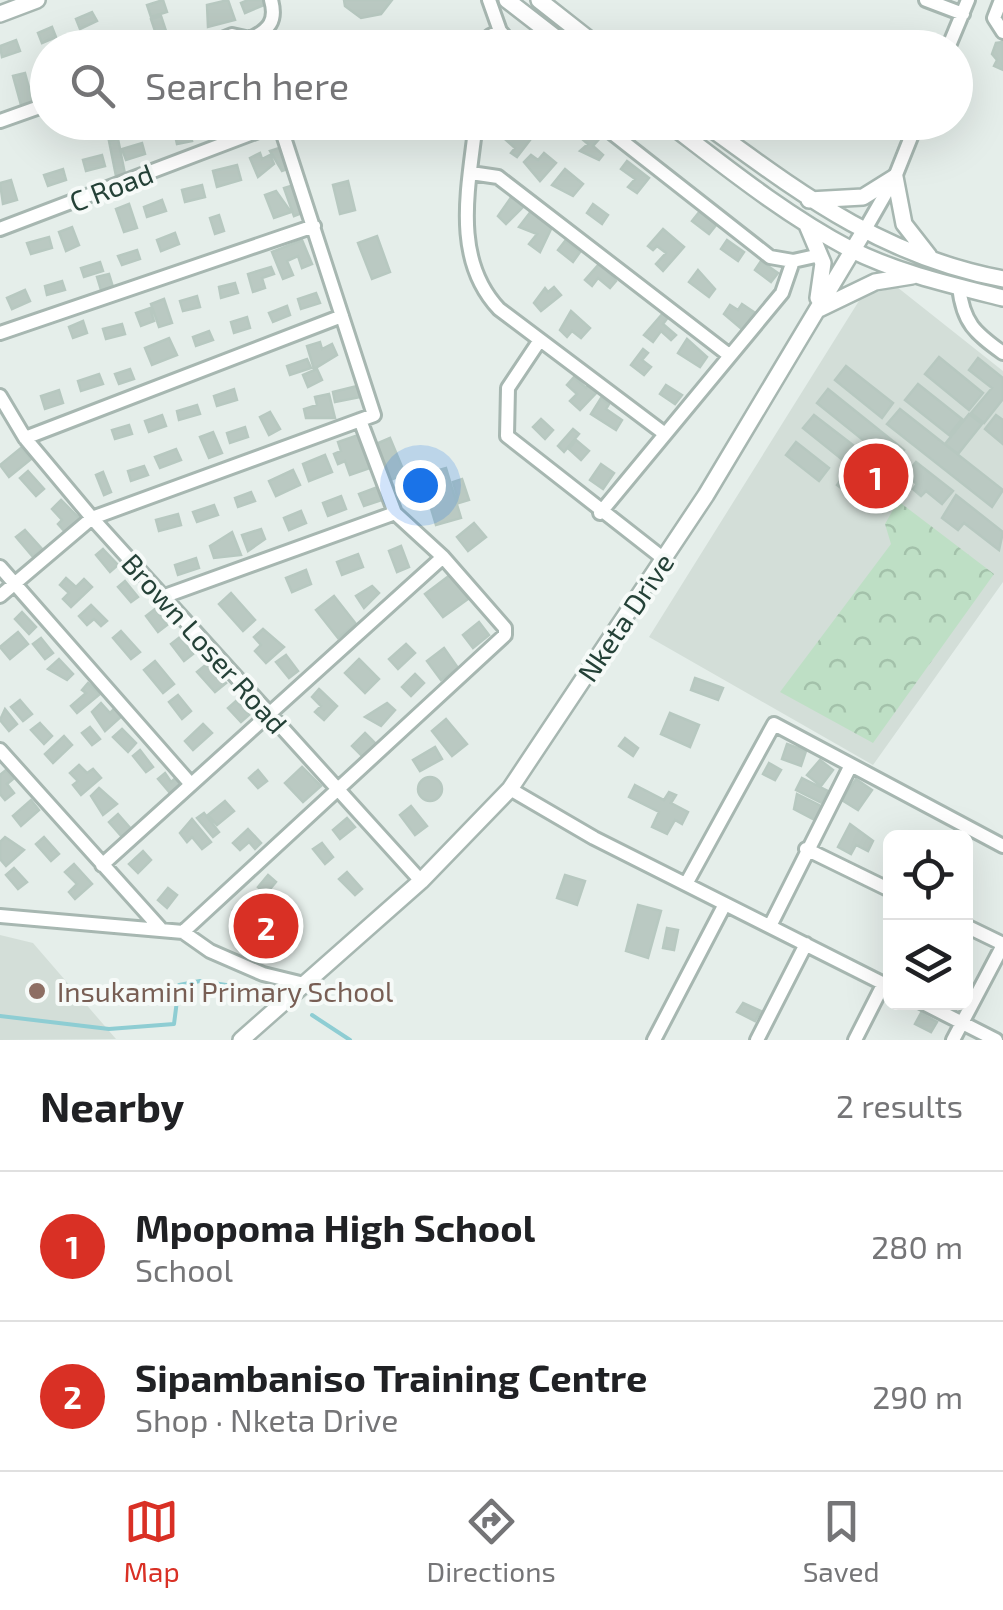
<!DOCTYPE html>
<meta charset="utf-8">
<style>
body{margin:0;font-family:"Exo 2",sans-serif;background:#f2f2f2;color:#202124}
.controls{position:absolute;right:30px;bottom:30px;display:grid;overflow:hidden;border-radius:15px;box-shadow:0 10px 40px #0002}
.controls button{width:90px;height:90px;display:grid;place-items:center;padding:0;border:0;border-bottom:2px solid #e0e0e0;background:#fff;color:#202124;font:50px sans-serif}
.you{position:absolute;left:420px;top:485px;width:35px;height:35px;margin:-25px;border:8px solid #fff;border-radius:50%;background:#1a73e8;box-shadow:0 0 0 15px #1a73e833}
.badge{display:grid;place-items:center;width:65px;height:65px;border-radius:50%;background:#d93025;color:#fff;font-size:32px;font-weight:700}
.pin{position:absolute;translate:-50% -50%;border:5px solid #fff;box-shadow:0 2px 10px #0006}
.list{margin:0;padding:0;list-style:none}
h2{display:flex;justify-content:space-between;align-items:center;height:130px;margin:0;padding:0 40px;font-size:42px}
h2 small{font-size:32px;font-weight:400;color:#757577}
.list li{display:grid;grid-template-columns:65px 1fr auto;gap:30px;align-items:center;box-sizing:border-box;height:150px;padding:0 40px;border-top:2px solid #e0e0e0}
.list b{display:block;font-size:38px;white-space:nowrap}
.list p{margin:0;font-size:32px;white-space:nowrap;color:#757577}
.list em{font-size:32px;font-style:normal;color:#757577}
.icon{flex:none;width:55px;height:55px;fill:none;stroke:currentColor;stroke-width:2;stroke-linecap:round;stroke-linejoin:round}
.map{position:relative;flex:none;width:1003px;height:1040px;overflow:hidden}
.search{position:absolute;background:#fff;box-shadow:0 10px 40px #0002;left:30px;right:30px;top:30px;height:110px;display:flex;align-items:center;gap:25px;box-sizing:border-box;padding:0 35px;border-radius:55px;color:#757577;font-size:38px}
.sheet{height:430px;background:#fff}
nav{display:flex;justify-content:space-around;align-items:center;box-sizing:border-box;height:140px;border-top:2px solid #e0e0e0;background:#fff;font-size:28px;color:#757577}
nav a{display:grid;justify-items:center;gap:5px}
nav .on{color:#d93025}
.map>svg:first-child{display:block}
.built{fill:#d3ded8}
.park{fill:url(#park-crowns)}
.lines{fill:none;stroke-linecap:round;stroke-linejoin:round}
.stream{stroke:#8ecdd3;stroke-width:4}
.building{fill:#bac9c2;stroke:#b7c8c0;stroke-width:2.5}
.minor-casing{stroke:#a7b7b1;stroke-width:18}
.tertiary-casing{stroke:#a7b7b1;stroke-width:20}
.minor{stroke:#fff;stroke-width:12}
.tertiary{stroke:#fff;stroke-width:15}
.education-dot{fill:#8d6e63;stroke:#f6faf8;stroke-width:4}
.labels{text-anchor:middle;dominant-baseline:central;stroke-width:8;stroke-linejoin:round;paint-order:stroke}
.street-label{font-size:28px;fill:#244137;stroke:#f6faf8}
.education-label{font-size:28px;fill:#785e54;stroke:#f6faf8;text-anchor:start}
</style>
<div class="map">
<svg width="1003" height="1040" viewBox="0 0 1003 1040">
<defs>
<pattern id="park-crowns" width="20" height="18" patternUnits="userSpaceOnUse" patternTransform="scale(2.5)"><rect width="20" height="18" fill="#bedfc5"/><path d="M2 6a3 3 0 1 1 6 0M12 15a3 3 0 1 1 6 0" fill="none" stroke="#a3c1aa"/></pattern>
</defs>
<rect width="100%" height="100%" fill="#e5eeea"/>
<path class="built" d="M897 287 1003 371V582L873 765 649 637 862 296Z
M0 935 33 943 116 1039 0 1040Z"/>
<path class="park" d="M898 501 994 574 873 743 780 692 891 544 885 524Z"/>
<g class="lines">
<path class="stream" d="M312 1015 350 1040
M0 1016 109 1029 174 1024 179 985 200 981 265 991"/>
</g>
<path class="building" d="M163 0 167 12 151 17 147 5Z
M228 0 235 20 208 27 207 5Z
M248 0H262L264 5 245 13 241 3Z
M344 0H392L381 14 361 18 345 6Z
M92 12 97 21 80 29 76 19Z
M161 16 166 31 156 34 151 19Z
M52 27 56 37 42 43 38 33Z
M144 35 148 47 128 48 126 42Z
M16 40 20 51 2 57 0 46Z
M1003 42V70L994 66 997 60 992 54 996 43Z
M25 73 33 102 21 105 13 76Z
M79 122H98L100 127 75 135 72 125Z
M188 127 192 141 177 144 174 131Z
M515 129 522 135 527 129 534 135 517 157 511 153 515 148 506 140Z
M591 130 600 138 593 146 603 155 599 160 580 151 588 144 582 139Z
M118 139 125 174 116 176 109 141Z
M142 143 145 154 126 160 122 149Z
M282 147 290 168 282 171 270 151Z
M260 153 262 159 270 155 274 164 258 177 250 158Z
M544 153 556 163 540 181 524 162 531 155 538 160Z
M102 155 105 166 86 171 83 160Z
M627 161 649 178 637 193 628 187 635 179 621 169Z
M237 165 241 180 217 187 213 171Z
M63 169 66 180 48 186 44 175Z
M565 169 583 184 573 196 552 185Z
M11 180 17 200 3 204 0 183Z
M348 181 355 210 340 214 333 185Z
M297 184 307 211 294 216 284 188Z
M202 185 205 197 185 202 182 190Z
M276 191 291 212 274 218 265 195Z
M512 196 523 207 506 224 498 216Z
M162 200 166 211 147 217 144 207Z
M129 204 137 228 124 232 116 209Z
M593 204 608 215 602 224 587 213Z
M532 210 553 225 540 252 529 244 537 234 519 227Z
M700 211 717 224 709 234 692 221Z
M219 215 224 231 215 234 210 218Z
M72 227 79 245 66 251 59 232Z
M663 229 684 247 663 271 656 264 666 253 657 246 653 250 648 246Z
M175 233 179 244 161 251 157 240Z
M377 236 390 272 372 279 358 243Z
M49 237 52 248 31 254 27 243Z
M302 240 312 264 302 268 298 256 287 261 293 275 283 279 272 252Z
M727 240 744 252 738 261 721 249Z
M565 241 580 252 573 262 558 250Z
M137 250 140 259 122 265 118 256Z
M761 261 778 273 771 282 755 270Z
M100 262 103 271 84 277 81 268Z
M600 263 616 281 610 288 598 278 592 286 585 280Z
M271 267 274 274 262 278 265 288 253 292 248 274Z
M698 270 715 289 709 297 689 282Z
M109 274 113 287 101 290 97 277Z
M62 281 65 290 47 295 45 286Z
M235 283 238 293 221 298 219 287Z
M554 287 561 295 541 311 534 303 545 288 548 292Z
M25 290 30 301 12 309 7 298Z
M316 293 320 303 301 309 298 299Z
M197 296 200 307 183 311 180 301Z
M164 299 172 323 159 327 151 304Z
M742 304 754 312 743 330 724 314 730 305 738 310Z
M287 306 290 315 273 322 269 313Z
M150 308 154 321 141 326 136 313Z
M571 311 590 328 581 338 572 331 567 337 560 330Z
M664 312 669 316 663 324 676 335 671 340 661 331 653 342 644 335Z
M247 317 250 328 234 333 231 322Z
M83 321 87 333 73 338 69 327Z
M122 324 125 334 106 339 103 329Z
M209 331 213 340 196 346 193 337Z
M169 338 177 355 152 365 145 348Z
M687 339 707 357 700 367 678 353Z
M320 342 322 349 332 344 337 355 314 369 307 346Z
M643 349 648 353 642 360 651 367 644 375 631 365Z
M939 357 983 393 969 410 925 374Z
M978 358 1003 378V399L984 423 971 413 992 388 969 370Z
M307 359 311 368 290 375 287 366Z
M846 366 893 403 882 418 835 380Z
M130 369 134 379 119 384 115 374Z
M317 369 322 380 308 387 303 375Z
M99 374 103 384 81 391 78 381Z
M574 377 586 388 591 383 599 390 580 410 570 401 577 394 567 385Z
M918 384 962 419 949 435 905 400Z
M666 385 682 395 675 404 660 394Z
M357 386 360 397 335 402 333 392Z
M234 389 237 400 217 406 214 396Z
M828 389 904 450 893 464 817 403Z
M59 390 63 403 45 409 41 396Z
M329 394 335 418H306L304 409 317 405 315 397Z
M601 398 609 404 606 409 622 420 616 430 591 414Z
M197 405 200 414 179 420 177 411Z
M900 409 1003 490 992 507 887 424Z
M270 412 280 429 269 435 260 417Z
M969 414 982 424 958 454 945 444Z
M162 415 166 426 149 432 145 421Z
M814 415 871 459 859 473 803 428Z
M996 415 1003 420V444L985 429Z
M541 419 553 430 545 439 533 427Z
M129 425 132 434 115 439 112 430Z
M245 427 248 437 230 443 227 433Z
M573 429 579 434 564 452 558 446Z
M213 432 222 453 209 458 200 437Z
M358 435 370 468 350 475 345 461 338 464 334 454 341 451 338 442Z
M390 438 405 474 390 480 376 444Z
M576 440 589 451 581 460 569 449Z
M796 442 829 468 819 481 786 455Z
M21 448 31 459 9 477 0 465Z
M176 449 181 460 160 468 155 457Z
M325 455 332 472 309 481 303 464Z
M871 461 896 479 885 494 861 475Z
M916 462 953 491 942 504 926 491 921 496 913 489 917 484 905 475Z
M601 464 614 473 603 489 590 480Z
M144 466 148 475 131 481 128 471Z
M446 468 461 518 436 525 421 475Z
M293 470 300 485 276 496 269 481Z
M28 471 44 489 36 496 20 478Z
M103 472 111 492 104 495 96 475Z
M846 473 869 490 859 502 837 485Z
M462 479 469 500 459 503 453 482Z
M420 480 425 496 409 501 405 484Z
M378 487 382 500 364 506 359 494Z
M251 492 255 501 238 507 235 498Z
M956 495 1003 532 999 550 964 523 958 530 942 518Z
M341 496 346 509 328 516 323 503Z
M61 500 80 519 65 532 58 524 62 520 52 509Z
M214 505 218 515 197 522 193 512Z
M301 511 306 523 289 530 284 518Z
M178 514 181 525 159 531 156 520Z
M474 523 486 537 468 551 457 537Z
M261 529 265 539 248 551 242 535Z
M25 530 42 549 33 557 16 537Z
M232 532 241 555 214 558 210 546Z
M401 546 409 567 397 572 389 551Z
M103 549 118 565 110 572 96 555Z
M358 554 363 567 342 575 337 562Z
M196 558 199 568 178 575 175 565Z
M306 570 311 584 292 592 286 578Z
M450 575 468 599 443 617 425 594Z
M66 578 76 587 84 579 92 587 71 607 63 599 69 593 60 585Z
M125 581 138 597 131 602 118 587Z
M372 586 379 593 364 608 356 596Z
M231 593 255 620 243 631 219 604Z
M334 596 356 624 338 638 316 610Z
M91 605 107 621 101 626 94 619 87 625 79 616Z
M155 609 167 625 158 632 146 616Z
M22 612 36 627 29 634 15 619Z
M479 622 489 635 473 648 463 635Z
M263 629 284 647 266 663 255 651 261 645 254 637Z
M121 631 140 652 131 659 113 638Z
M18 632 28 644 10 659 0 647Z
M180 637 193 654 184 661 171 644Z
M41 638 53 653 45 659 33 644Z
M406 644 415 653 398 669 389 659Z
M444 648 458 668 441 680 427 661Z
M286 655 298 671 289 678 276 662Z
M59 659 73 674 67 680 48 669Z
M359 659 379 679 365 693 345 673Z
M155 661 174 684 163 693 144 670Z
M208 663 226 683 215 692 197 672Z
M415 674 424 683 411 696 402 687Z
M695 678 723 688 718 700 691 690Z
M88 683 100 694 77 713 71 706 86 693 82 690Z
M319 689 337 706 324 720 315 712 321 706 312 697Z
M178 695 191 711 182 719 169 702Z
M20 700 32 714 23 721 11 707Z
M236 701 249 715 241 722 228 708Z
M101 703 110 713 116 707 123 715 105 731 92 712Z
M387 703 395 710 381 726 365 717Z
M5 709 17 724 9 731 0 720Z
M670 713 699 725 690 747 661 734Z
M446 719 467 744 452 756 432 731Z
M40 723 52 736 44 744 31 730Z
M203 724 212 733 193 750 185 741Z
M90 727 100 739 92 745 82 733Z
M122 729 136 743 128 752 113 737Z
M365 733 378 746 365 759 352 746Z
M64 736 72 745 53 763 45 754Z
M625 738 638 748 633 756 619 746Z
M787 744 806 751 801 766 782 759Z
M435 747 442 759 420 771 413 760Z
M140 750 153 767 146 772 133 756Z
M820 760 833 770 821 786 807 775Z
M769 763 781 770 775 780 763 774Z
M79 765 87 773 93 769 101 778 81 795 73 785 78 781 70 773Z
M302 767 321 786 303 802 285 783Z
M6 770 13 779 7 784 14 793 5 800 0 794V775Z
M258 770 267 781 258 788 249 778Z
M165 773 171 782 178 776 183 781 170 793 158 779Z
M418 789a12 12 0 1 1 24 0a12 12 0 1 1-24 0Z
M802 778 828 791 822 803 796 790Z
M856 779 872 790 858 810 842 800Z
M635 785 664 800 669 792 676 795 671 803 688 812 682 824 675 820 667 834 652 827 659 812 629 797Z
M99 788 117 804 103 815 91 796Z
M797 794 823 807 815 820 794 809Z
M31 800 39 810 21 826 13 816Z
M225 801 234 811 217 825 208 815Z
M411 806 427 826 415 835 400 815Z
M204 813 219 832 213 837 197 818Z
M118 814 131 829 122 837 109 822Z
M347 818 355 827 340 839 333 830Z
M192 819 211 842 202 849 192 837 187 842 180 833Z
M850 824 873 841 868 851 856 845 851 854 838 847Z
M248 829 261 843 255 849 249 842 240 850 233 843Z
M5 837 24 850 6 866 0 859V842Z
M44 837 59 854 51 861 36 844Z
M322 843 333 857 325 864 313 849Z
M143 851 151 860 138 873 129 864Z
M74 864 92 884 75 899 69 892 77 884 65 872Z
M14 868 27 882 18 889 6 875Z
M347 872 362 889 355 895 339 879Z
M268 875 276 882 266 894 258 887Z
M565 875 585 881 577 905 557 898Z
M168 888 177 895 167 908 158 900Z
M248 896 262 910 247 924 233 910Z
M638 905 661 911 648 958 626 951Z
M261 912 280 934 272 941 253 919Z
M667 928 678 930 674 950 663 948Z
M743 1003 761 1011 755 1021 737 1012Z
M921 1013 937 1022 931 1032 915 1024Z"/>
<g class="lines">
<g class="minor-casing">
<path id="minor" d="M489 0 500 31
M926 0 963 14
M1001 0 994 18 1003 32
M250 39C269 30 277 21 271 0
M200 48 232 35 250 39 253 48
M484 48 490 36 500 31 515 48
M948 48 968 0
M0 121 48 104
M476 122C469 186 451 258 499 309L665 434
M598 122 770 257 793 261 820 255
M471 173 498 177 729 355
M0 229 279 123
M863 233 895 177 917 122
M959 287C963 323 975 333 1003 353
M0 333 314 226
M540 340 508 388 507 436 664 559
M0 396 25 438 92 518 421 881
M25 438 342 316
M600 513 782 293 793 261
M0 567 189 782
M0 596 92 518 374 415 279 122
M165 596 395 513
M0 750 160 928
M510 789 594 838 890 987
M806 849 890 890
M102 865 443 557
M686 884 774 724 1003 846
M0 916 183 932 505 635V628L443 557 395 513 360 420
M770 926 851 765
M966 926 1003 944
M183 932 210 951 263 974 304 984
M921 1002 996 1040
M654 1040 725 904
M757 1040 806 944
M855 1040 884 983
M953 1040 1003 945"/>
</g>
<g class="tertiary-casing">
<path id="tertiary" d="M507 0 569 48
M539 0 600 48
M0 14 37 0
M667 122C726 167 784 214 850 249 898 273 951 285 1003 298
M702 122C800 193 881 256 1003 279
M809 200 863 197 895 177 904 224 929 256
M807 225 823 263 818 298
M817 310 875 282 912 276
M241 1040 421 881 510 789 706 495 863 233"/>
</g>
<use href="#minor" class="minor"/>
<use href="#tertiary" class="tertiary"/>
</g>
<circle class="education-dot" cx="37" cy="991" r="10"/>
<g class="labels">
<g class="street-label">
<text transform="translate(111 187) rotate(-21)">C Road</text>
<text transform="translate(625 617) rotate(-56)">Nketa Drive</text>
<text transform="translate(205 643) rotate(48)">Brown Loser Road</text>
</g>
<g class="education-label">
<text x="57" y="991">Insukamini Primary School</text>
</g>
</g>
</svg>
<div class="controls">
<button><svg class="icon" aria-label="locate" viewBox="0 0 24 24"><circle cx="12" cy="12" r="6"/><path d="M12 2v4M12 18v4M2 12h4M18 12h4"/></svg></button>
<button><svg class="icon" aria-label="layers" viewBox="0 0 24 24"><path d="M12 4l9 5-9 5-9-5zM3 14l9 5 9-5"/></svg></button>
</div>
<div class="you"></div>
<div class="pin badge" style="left:876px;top:476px">1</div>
<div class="pin badge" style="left:266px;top:926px">2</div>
<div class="search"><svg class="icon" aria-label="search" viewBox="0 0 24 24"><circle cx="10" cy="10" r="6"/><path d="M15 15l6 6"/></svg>Search here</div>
</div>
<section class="sheet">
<h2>Nearby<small>2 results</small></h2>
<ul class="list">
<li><span class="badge">1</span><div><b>Mpopoma High School</b><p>School</p></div><em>280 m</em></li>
<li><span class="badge">2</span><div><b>Sipambaniso Training Centre</b><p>Shop · Nketa Drive</p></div><em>290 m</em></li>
</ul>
</section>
<nav>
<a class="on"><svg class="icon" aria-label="map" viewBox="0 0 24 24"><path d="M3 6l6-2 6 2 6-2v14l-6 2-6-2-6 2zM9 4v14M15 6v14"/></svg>Map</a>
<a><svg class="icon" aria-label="directions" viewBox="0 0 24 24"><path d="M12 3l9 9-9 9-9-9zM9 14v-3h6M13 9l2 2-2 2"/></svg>Directions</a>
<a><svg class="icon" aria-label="saved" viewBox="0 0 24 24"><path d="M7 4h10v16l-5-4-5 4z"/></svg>Saved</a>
</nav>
